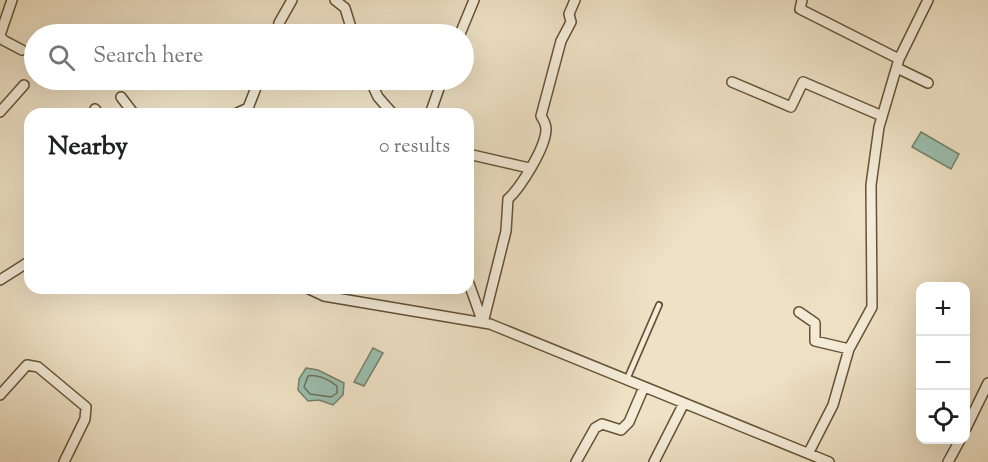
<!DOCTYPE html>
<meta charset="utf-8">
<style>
body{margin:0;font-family:"Sorts Mill Goudy",serif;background:#f2f2f2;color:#202124}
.controls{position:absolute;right:18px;bottom:18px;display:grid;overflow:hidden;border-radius:12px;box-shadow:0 6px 24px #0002}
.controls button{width:54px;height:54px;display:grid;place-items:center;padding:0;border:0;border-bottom:2px solid #e0e0e0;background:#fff;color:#202124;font:30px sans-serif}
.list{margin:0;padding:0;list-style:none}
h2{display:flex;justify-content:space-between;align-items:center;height:78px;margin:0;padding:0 24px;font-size:26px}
h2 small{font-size:20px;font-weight:400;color:#757577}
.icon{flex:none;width:33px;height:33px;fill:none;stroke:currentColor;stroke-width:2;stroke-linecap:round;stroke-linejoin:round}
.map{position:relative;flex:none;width:988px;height:462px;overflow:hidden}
.search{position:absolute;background:#fff;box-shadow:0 6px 24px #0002;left:24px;top:24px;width:450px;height:66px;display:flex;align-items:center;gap:15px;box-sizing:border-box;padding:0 21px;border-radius:33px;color:#757577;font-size:22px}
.panel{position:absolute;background:#fff;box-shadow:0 6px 24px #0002;left:24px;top:108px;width:450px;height:186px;border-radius:18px}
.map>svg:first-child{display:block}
.water{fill:#9bbeaf;stroke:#748069;stroke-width:1.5}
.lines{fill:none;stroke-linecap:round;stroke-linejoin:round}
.shore{stroke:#6a7058;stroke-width:1.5}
.service-casing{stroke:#665232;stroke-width:8}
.minor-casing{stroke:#665232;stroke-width:12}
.service{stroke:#f4ecd9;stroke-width:4.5}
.minor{stroke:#f4ecd9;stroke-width:9}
</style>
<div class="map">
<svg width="988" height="462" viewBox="0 0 988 462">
<rect width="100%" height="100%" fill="#eee1c5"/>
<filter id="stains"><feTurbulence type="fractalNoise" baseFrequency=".00333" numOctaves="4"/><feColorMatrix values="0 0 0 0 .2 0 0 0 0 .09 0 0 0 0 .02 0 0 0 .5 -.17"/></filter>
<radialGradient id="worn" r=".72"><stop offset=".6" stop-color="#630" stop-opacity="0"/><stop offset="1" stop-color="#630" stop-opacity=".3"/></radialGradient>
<path class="water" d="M921 132 959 154 951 169 912 147Z
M373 348 383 353 364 386 354 382Z
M306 368 318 370 344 383 343 395 333 405 319 400 308 401 298 390 299 379Z"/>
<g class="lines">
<path class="shore" d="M308 376C318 374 329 380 337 386V393L331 397 310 394 304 387Z"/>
<g class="service-casing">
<path id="service" d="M627 379 659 305"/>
</g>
<g class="minor-casing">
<path id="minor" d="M12 0 0 35 3 40 22 50
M335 0 345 8 353 34
M802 0 800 9 899 59 928 0
M277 34 279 23 292 0
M460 34 474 0
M897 68 928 83
M370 80 378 97 393 114
M732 82 791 107 803 82 882 116
M121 97 134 114
M95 109 99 114
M0 112 24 85
M235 114 248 108 259 80
M430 114 442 80
M468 154 529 168
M0 280 30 261
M468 281 483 323
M307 288 324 296 332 288
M324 296 490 324 829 462
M799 312 815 323V341L849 349
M483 323 506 231 508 199C521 187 546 147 546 129 546 124 544 121 541 116L561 41 571 22 569 14 575 0
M0 395 27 365 38 367 86 407 85 419 64 462
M966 428 988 383
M809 452 833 405 849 349 872 307 871 185 879 127 899 59
M576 462 595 428 602 424 621 430 629 422 644 387
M654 462 684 403
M948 462 960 440"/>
</g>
<use href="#service" class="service"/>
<use href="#minor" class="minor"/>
</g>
<rect width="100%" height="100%" filter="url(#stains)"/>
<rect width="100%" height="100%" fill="url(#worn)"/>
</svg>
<div class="controls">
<button>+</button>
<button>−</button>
<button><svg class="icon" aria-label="locate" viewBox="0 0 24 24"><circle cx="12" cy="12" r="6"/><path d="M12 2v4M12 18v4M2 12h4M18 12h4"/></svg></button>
</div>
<div class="search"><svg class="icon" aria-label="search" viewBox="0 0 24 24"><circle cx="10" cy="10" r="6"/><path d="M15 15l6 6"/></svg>Search here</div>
<section class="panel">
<h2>Nearby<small>0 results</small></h2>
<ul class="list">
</ul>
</section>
</div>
